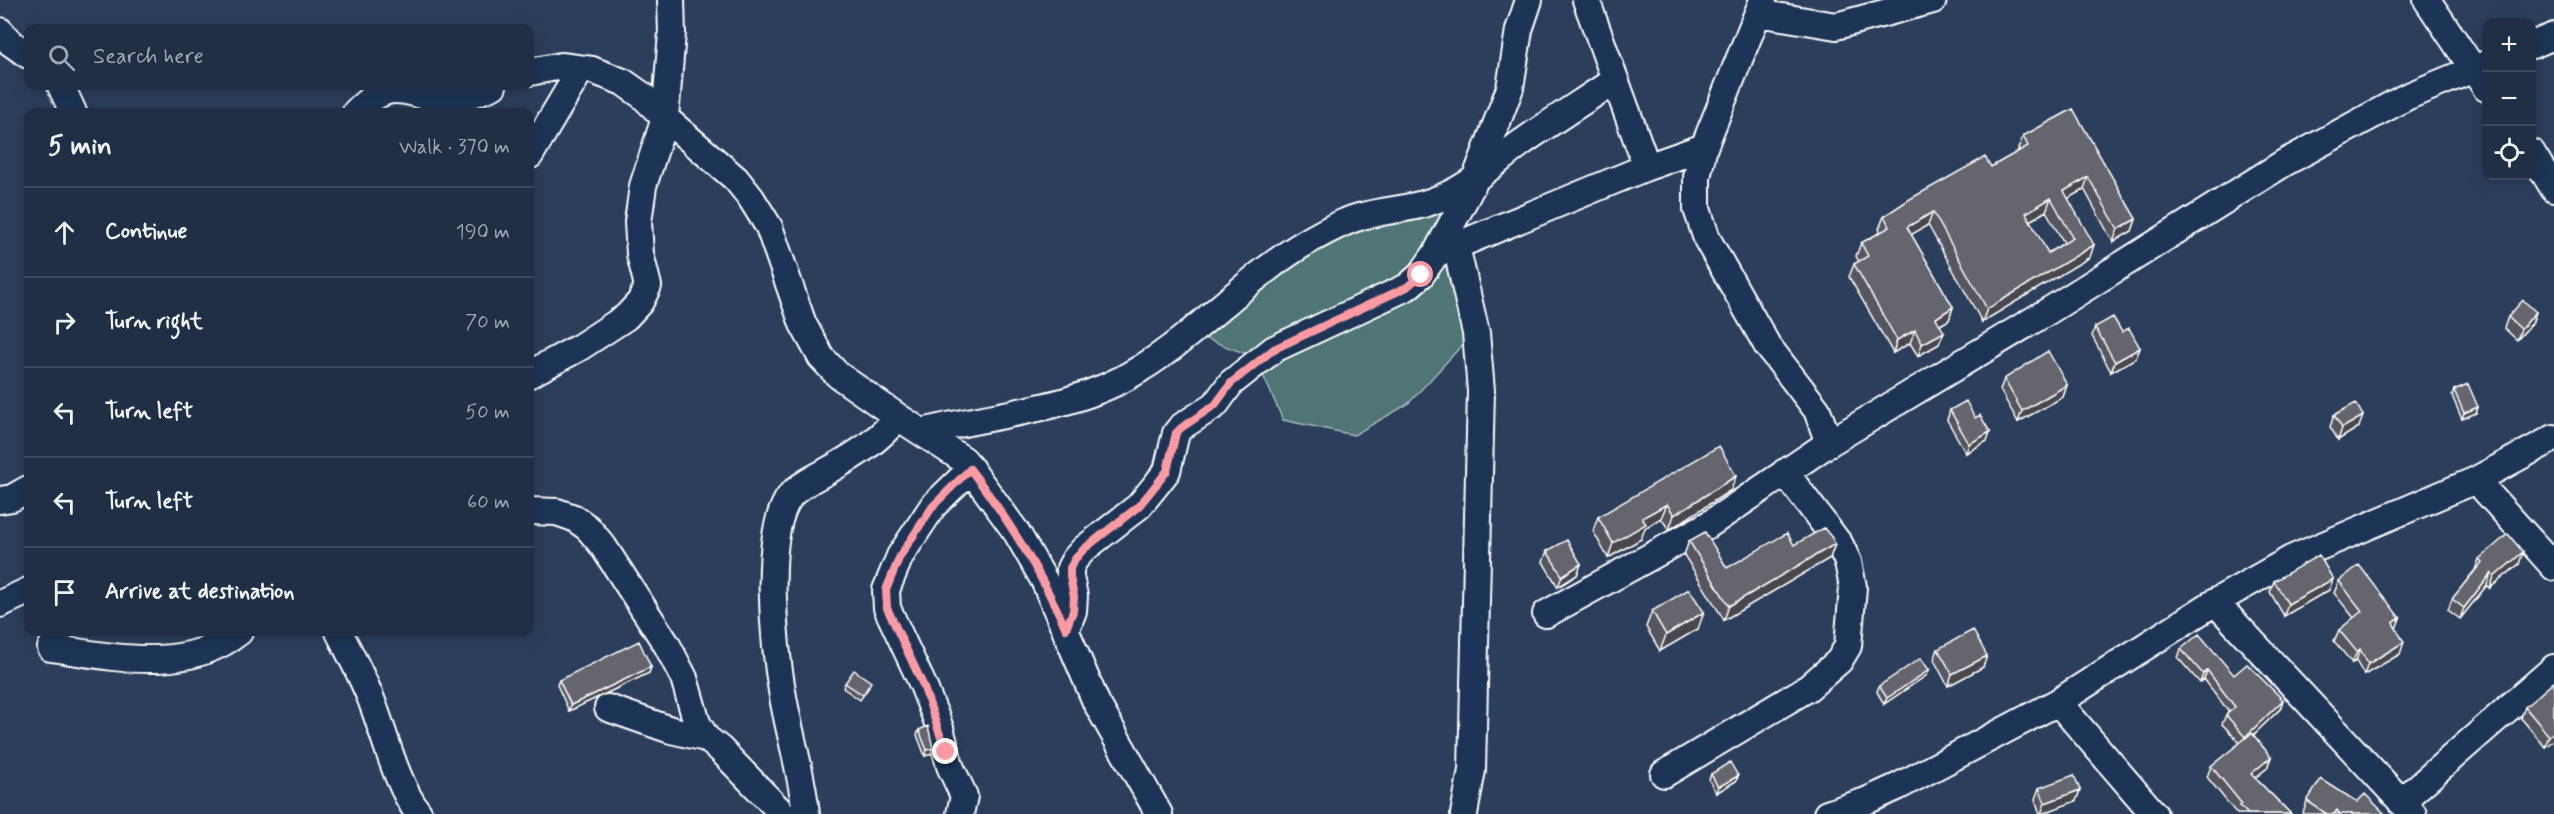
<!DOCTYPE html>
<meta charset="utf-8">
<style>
body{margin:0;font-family:Mynerve,sans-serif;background:#2d3b50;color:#f1f3f6}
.controls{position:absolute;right:18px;top:18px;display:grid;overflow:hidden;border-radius:12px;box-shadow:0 3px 15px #0003}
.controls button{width:54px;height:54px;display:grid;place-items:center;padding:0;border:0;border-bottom:2px solid #3d4a5e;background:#202f45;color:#f1f3f6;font:30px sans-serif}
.stop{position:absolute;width:18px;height:18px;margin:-14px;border:4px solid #ff9aa2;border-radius:50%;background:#fff}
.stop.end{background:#ff9aa2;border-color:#fff;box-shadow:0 2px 6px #0008}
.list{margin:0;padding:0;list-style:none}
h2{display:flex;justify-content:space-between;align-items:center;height:78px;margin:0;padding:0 24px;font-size:26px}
h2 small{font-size:20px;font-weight:400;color:#a2a9b3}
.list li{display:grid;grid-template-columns:39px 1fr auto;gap:18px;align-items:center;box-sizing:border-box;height:90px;padding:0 24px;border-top:2px solid #3d4a5e}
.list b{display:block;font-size:22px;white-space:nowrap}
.list em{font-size:20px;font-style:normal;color:#a2a9b3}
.icon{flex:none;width:33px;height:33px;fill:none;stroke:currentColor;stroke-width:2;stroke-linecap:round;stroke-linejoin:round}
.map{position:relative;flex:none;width:2554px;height:814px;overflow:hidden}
.search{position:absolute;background:#202f45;box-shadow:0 3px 15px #0003;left:24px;top:24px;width:510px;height:66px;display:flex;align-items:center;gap:15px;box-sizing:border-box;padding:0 21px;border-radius:12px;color:#a2a9b3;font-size:22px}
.panel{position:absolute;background:#202f45;box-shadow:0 3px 15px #0003;left:24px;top:108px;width:510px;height:528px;border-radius:12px}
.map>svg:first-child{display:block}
.green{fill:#4f7475;stroke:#a7baba;stroke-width:1.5}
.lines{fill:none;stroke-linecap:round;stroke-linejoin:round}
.minor-casing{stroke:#fff;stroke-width:30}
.minor{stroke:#1d3557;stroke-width:26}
.wall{fill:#57575f;stroke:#fff;stroke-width:1.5;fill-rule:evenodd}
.shaded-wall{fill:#47474d;stroke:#fff;stroke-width:1.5}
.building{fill:#65656e;stroke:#fff;stroke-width:1.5;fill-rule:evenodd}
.route{stroke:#ff9aa2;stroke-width:8}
</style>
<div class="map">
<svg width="2554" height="814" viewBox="0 0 2554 814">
<rect width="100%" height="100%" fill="#2b3f5c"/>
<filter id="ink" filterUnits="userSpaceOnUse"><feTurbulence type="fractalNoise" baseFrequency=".0167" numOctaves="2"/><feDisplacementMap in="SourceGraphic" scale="12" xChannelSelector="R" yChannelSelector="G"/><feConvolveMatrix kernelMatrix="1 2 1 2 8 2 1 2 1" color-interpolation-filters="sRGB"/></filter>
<g filter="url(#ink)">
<path class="green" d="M1429 192 1444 203 1474 332 1408 404 1354 435 1283 420 1255 357 1206 339 1203 333 1266 258 1360 202Z"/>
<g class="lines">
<g class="minor-casing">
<path id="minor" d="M1586 0 1647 167
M1763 0 1704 147 1697 177V209L1707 239 1767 345 1817 410 1829 443
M2427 0 2486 88
M1758 13 1836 26 1933 0
M0 31 11 43 28 55
M2532 45 2554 36
M530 72 561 66 592 70 623 82 643 96 665 118 736 179 751 198 769 227 803 324 821 357 838 375 898 417 964 460 1017 533 1044 580 1096 702 1159 814
M61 86 73 112
M356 112C399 69 410 103 457 98 469 97 482 90 493 86
M2532 153 2554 189
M530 155 581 69
M1456 246 1476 333 1481 391 1472 770 1464 814
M1441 252 1647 167 1704 147
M530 374 580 347 626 317 640 302 648 286 640 254 638 222 643 186 665 118 672 33 671 0
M923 432C996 413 1076 410 1140 369 1201 332 1248 275 1310 240 1326 231 1342 222 1359 217 1382 210 1407 210 1430 202 1469 189 1490 166 1521 143 1552 121 1584 101 1615 80
M2476 480 2554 567
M0 500 12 498 28 489
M530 511 557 512 574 518 588 528 603 546 667 645 684 678 697 723 706 738 720 749 783 814
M2215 602 2413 814
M0 604 28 591
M1546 614 1708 525 1829 443 2050 310 2284 163 2406 97 2486 64
M1066 629 1073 611 1074 596 1070 577V568L1075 559 1084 549 1139 506 1156 485 1167 471 1176 433 1181 427 1215 405 1231 383 1274 349 1407 287 1421 275 1435 255 1475 180 1510 88 1519 30 1529 0
M339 632C350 654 362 676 371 699 385 735 396 784 419 814
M51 648C112 657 186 674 239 632
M2058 702 2154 814
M608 708 671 730 706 738
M1664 774 1808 688 1839 661 1848 646 1853 587 1848 562 1840 545 1785 472
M2401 802 2554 668
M806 814C802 774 790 736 783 697 775 651 761 532 791 495 801 484 817 477 829 470 857 454 877 442 898 417
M960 814 964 796 950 766 940 728 923 685 887 608 886 590 900 556 933 506 971 469
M1827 814 1866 801 1897 787 2058 702 2215 602 2291 559 2476 480 2554 438"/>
</g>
<use href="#minor" class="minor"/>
</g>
<path class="wall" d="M2073 109 2136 219 2132 231 2113 242 2084 189 2068 198 2090 257 1982 322 1928 225 1911 234 1953 307 1949 320 1940 325 1939 344 1918 356 1910 343 1893 353 1849 277 1854 264 1859 262 1856 256 1861 243 1881 232 1879 229 1884 216 1991 167 2019 151 2018 149 2023 136ZM2046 211 2064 243 2048 253 2030 221Z
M2536 312 2532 323 2517 340 2504 328 2508 317Z
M2095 327 2122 332 2140 348 2136 358 2111 372 2092 336Z
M2004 379 2067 385 2063 397 2018 422 2000 390Z
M2454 390 2478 407 2476 413 2462 419 2452 396Z
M1950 410 1975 418 1990 432 1987 441 1966 453 1947 420Z
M2334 415 2359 427 2338 440 2330 427Z
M1731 490 1669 530 1661 518 1645 528 1641 539 1608 558 1593 531 1598 517Z
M1689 541 1727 568 1794 545 1835 544 1830 558 1724 620 1684 555Z
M1547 551 1581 564 1577 575 1558 587 1543 562Z
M2479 559 2519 564 2490 588 2487 585 2460 619 2448 610 2452 599 2475 570Z
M2333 579 2329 590 2284 616 2270 592 2274 581Z
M2339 581 2400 618 2396 628 2400 654 2364 675 2356 661 2352 663 2334 641 2339 630 2354 618 2334 593Z
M1652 611 1698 629 1660 651 1646 627Z
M1938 649 1983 667 1948 686 1934 660Z
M2181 649 2283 700 2280 709 2253 735 2271 757 2267 768 2255 778 2291 814H2237L2207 777 2211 766 2240 743 2222 724 2226 715 2229 712 2204 679 2200 683 2178 658Z
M651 667 649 673 569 711 557 685 559 680Z
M1929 670 1927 675 1884 704 1877 692 1879 686Z
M845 683 869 687 860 700 843 688Z
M2525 707 2554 740 2545 747 2521 718Z
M919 730 931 754 925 756 917 735Z
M1711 774 1738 776 1736 781 1716 793 1709 780Z
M2039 788 2080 790 2076 801 2040 814 2035 799Z
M2307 801 2357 802 2385 814H2305L2303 813Z"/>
<path class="shaded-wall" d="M2088 177 2084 189 2059 204 2064 191Z
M2051 198 2046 211 2021 226 2026 213Z
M1933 212 1928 225 1902 240 1907 227Z
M2136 219 2132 231 2113 242 2118 229Z
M2094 245 2090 257 1982 322 1987 309Z
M1953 307 1949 320 1931 330 1936 318Z
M2536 312 2532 323 2517 340 2521 329Z
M1915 330 1910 343 1893 353 1897 340Z
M1944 332 1939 344 1918 356 1922 344Z
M2140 348 2136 358 2111 372 2115 362Z
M2067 385 2063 397 2018 422 2022 411Z
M2478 407 2476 413 2462 419 2464 413Z
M2363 416 2359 427 2338 440 2342 428Z
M1990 432 1987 441 1966 453 1969 444Z
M1736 476 1731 490 1669 530 1674 515Z
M1667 504 1661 518 1645 528 1641 539 1608 558 1613 543 1642 518Z
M1835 544 1830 558 1724 620 1729 606Z
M2523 552 2519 564 2490 588 2494 577Z
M1581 564 1577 575 1558 587 1562 576Z
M2491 573 2487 585 2460 619 2464 608Z
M2333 579 2329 590 2284 616 2288 604Z
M1704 612 1698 629 1660 651 1666 635Z
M2400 618 2396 629 2393 623Z
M2404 642 2400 654 2364 675 2368 664Z
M2360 649 2356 661 2352 663 2357 652Z
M1987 656 1983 667 1948 686 1952 674Z
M651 667 649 673 569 711 571 705Z
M1929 670 1927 675 1884 704 1887 698Z
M2207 670 2204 679 2200 683 2203 674Z
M2283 700 2280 709 2242 746 2245 737Z
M2554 732V740L2545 747 2549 736Z
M933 748 931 754 925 756 927 750Z
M2271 757 2267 768 2246 785 2251 774Z
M1738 776 1736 781 1716 793 1718 787Z
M2080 790 2076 801 2041 814 2045 803Z"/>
<path class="building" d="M2073 109 2136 219 2118 229 2088 177 2064 191 2094 245 1987 309 1933 212 1907 227 1953 307 1936 318 1944 332 1922 344 1915 330 1897 340 1854 264 1868 256 1861 243 1890 227 1884 216 1910 199 1985 157 1991 167 2028 146 2023 136ZM2051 198 2073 238 2048 253 2026 213Z
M2523 300 2536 312 2521 329 2508 317Z
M2113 317 2122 332 2129 328 2140 348 2115 362 2095 327Z
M2048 351 2067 385 2022 411 2004 379Z
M2468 384 2478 407 2464 413 2454 390Z
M1966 401 1975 418 1980 415 1990 432 1969 444 1950 410Z
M2356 403 2363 416 2342 428 2334 415Z
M1719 446 1736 476 1674 515 1667 504 1642 518 1646 524 1613 543 1598 517Z
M1824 528 1832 538 1835 544 1729 606 1689 541 1705 532 1727 568 1787 533 1794 545Z
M2508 534 2523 552 2494 577 2491 573 2464 608 2452 599 2482 562 2479 559Z
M1567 540 1581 564 1562 576 1547 551Z
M2319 555 2333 579 2288 604 2274 581Z
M2359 565 2400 618 2393 623 2404 642 2368 664 2360 649 2357 652 2339 630 2362 611 2339 581Z
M1689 589 1704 612 1666 635 1652 611Z
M1973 630 1987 656 1952 674 1938 649Z
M2199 634 2234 675 2247 664 2283 700 2245 737 2226 715 2235 707 2207 670 2203 674 2181 649Z
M639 641 651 667 571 705 559 680Z
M1921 658 1929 670 1887 698 1879 686Z
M854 670 871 682 863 695 845 683Z
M2554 682V732L2549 736 2525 707Z
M928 726 933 748 927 750 919 730Z
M2252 733 2271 757 2251 774 2291 814H2248L2240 806 2242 804 2211 766Z
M1730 762 1738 776 1718 787 1711 774Z
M2074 775 2080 790 2045 803 2039 788Z
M2321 779 2357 802 2365 794 2385 814H2340L2337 810 2334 814H2327L2307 801Z"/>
</g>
<g class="lines" filter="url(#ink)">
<path class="route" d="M946 752 923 685 887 608 886 590 900 556 933 506 970 469C1010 522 1039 569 1066 629L1073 611 1074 597 1070 577V568L1075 559 1084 549 1139 506 1156 485 1167 471 1176 433 1181 428 1215 405 1231 383 1274 349 1407 287 1421 275"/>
</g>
</svg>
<div class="controls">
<button>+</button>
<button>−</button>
<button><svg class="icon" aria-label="locate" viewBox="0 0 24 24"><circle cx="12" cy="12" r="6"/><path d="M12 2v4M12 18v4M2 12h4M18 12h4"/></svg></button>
</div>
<div class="stop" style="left:1421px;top:275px"></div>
<div class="stop end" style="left:946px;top:752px"></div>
<div class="search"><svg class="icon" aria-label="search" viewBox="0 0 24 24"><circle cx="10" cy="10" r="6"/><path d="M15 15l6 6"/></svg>Search here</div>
<section class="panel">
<h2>5 min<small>Walk · 370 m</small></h2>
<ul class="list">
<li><svg class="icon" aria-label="ahead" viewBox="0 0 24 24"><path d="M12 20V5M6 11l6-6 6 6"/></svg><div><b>Continue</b></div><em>190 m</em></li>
<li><svg class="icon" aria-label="right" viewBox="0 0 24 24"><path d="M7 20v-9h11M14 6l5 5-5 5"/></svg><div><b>Turn right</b></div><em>70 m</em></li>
<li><svg class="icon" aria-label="left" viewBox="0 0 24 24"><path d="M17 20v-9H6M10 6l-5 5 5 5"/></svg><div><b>Turn left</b></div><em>50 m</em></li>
<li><svg class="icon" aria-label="left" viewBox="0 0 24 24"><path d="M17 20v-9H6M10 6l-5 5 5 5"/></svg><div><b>Turn left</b></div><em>60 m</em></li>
<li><svg class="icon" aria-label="arrive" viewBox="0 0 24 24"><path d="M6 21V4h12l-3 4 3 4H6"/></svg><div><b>Arrive at destination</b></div></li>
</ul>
</section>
</div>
